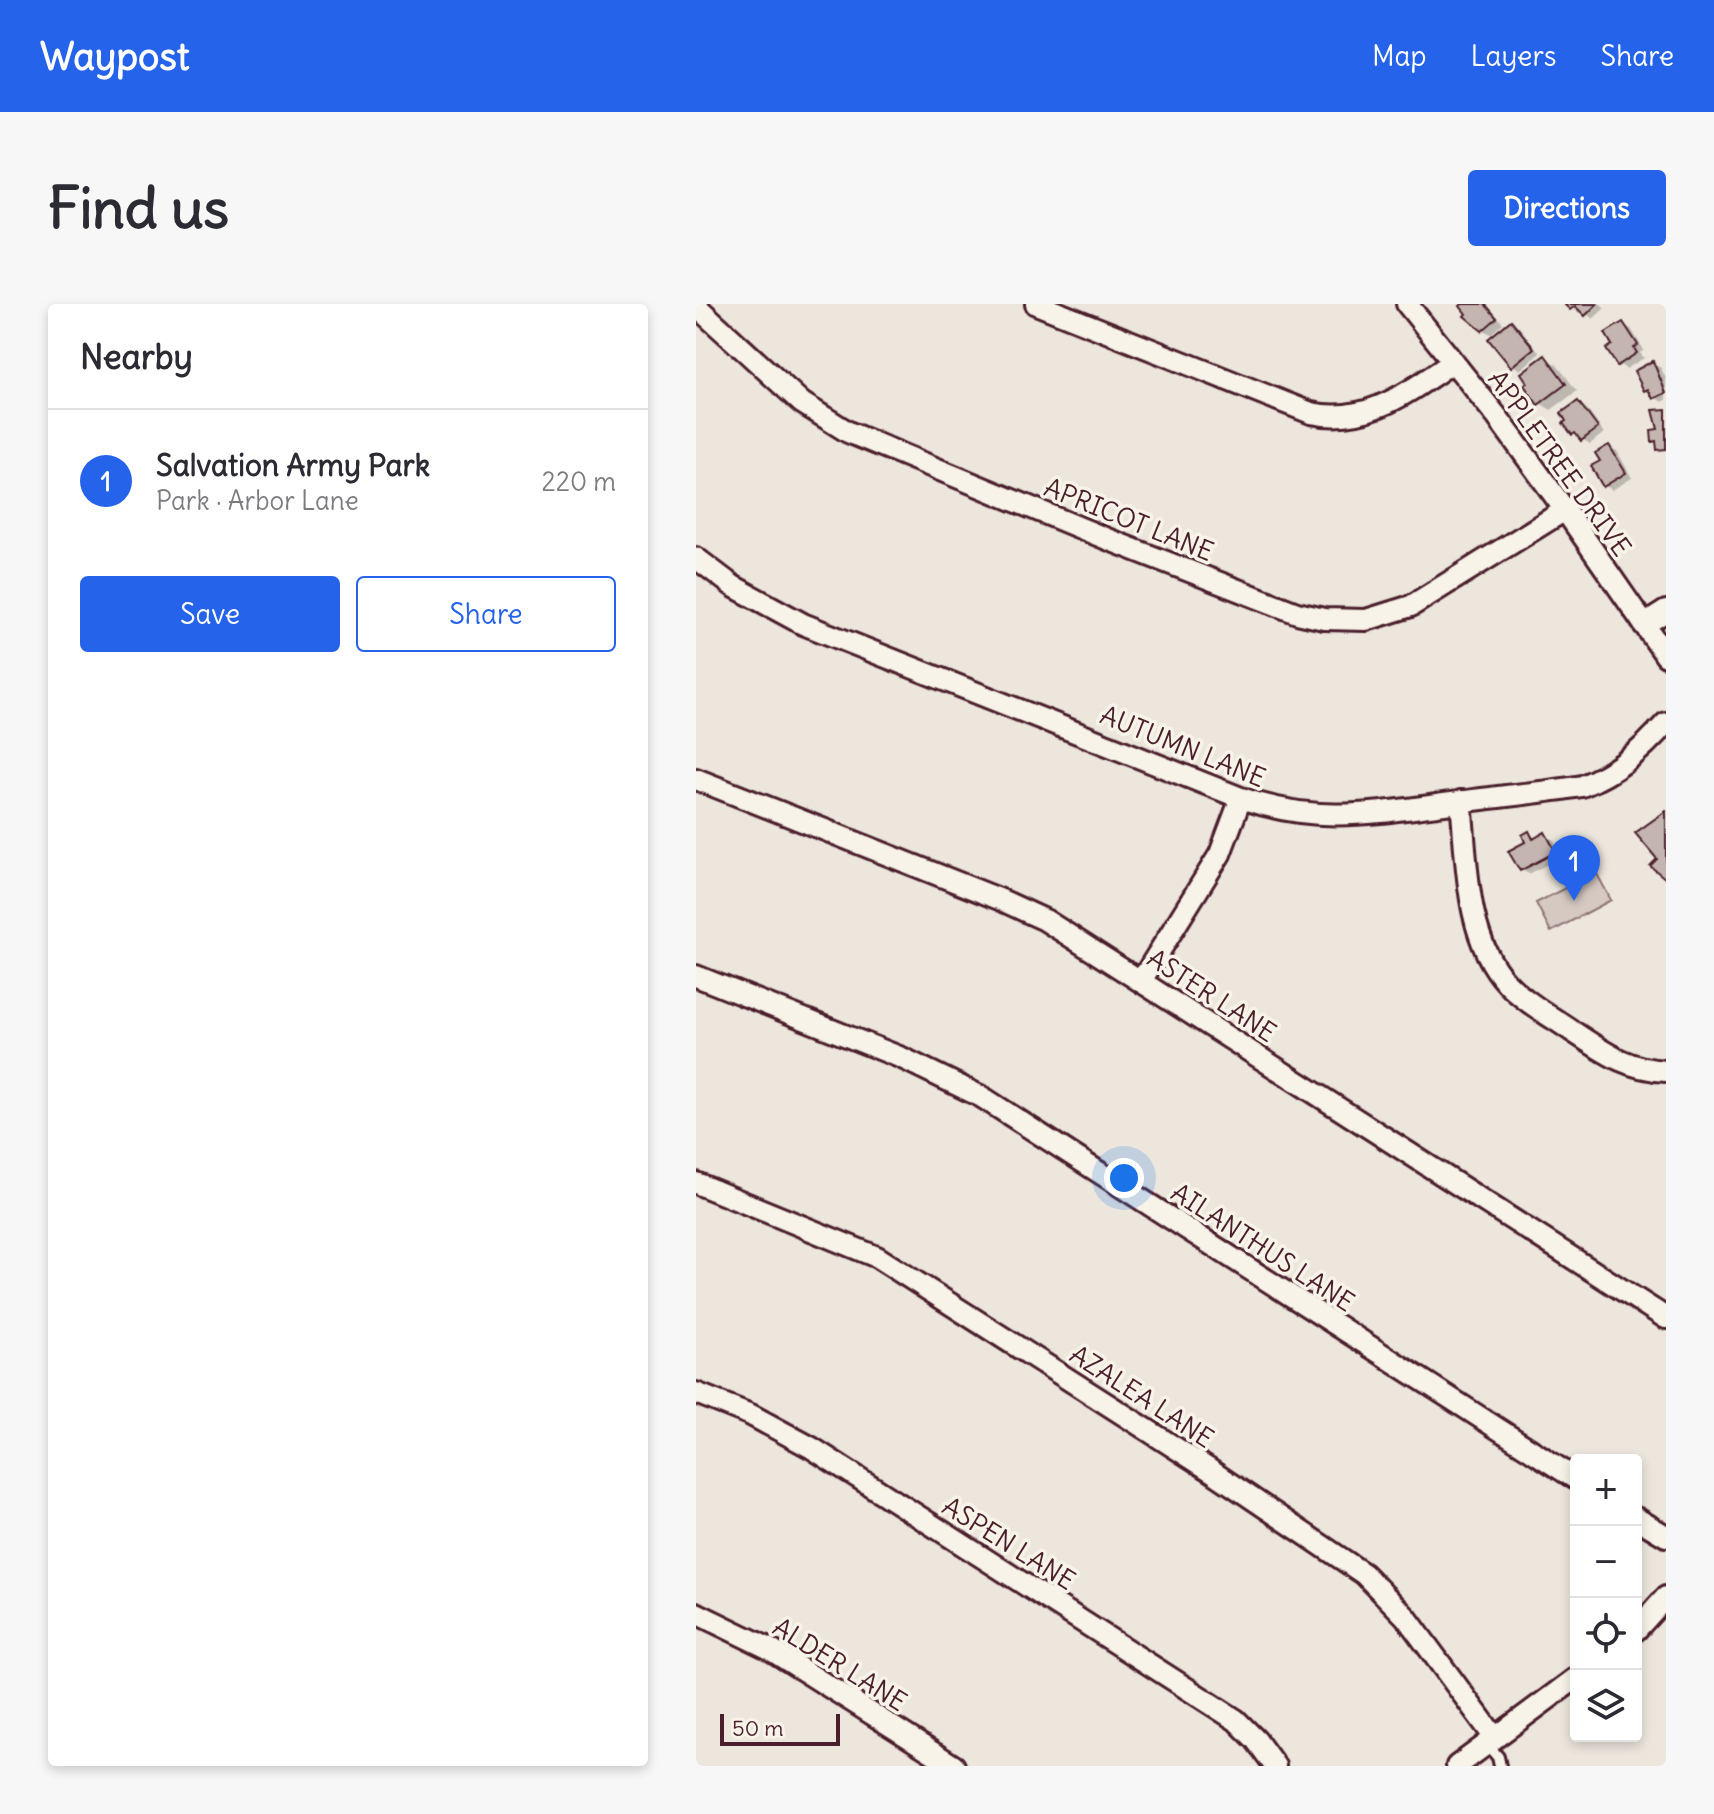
<!DOCTYPE html>
<meta charset="utf-8">
<style>
body{margin:0;font-family:Delius,sans-serif;background:#f7f7f7;color:#2b2b33}
.controls{position:absolute;right:24px;bottom:24px;display:grid;overflow:hidden;border-radius:8px;box-shadow:0 4px 12px #0003}
.controls button{width:72px;height:72px;display:grid;place-items:center;padding:0;border:0;border-bottom:2px solid #e1e1e2;background:#fff;color:#2b2b33;font:40px sans-serif}
.scale{position:absolute;left:24px;bottom:20px;width:120px;box-sizing:border-box;padding-left:8px;border:4px solid #4a1f2b;border-top:0;font-size:22px;line-height:28px;white-space:nowrap;color:#4a1f2b;-webkit-text-stroke:6px #f7f3e8;paint-order:stroke}
.you{position:absolute;left:428px;top:874px;width:28px;height:28px;margin:-20px;border:6px solid #fff;border-radius:50%;background:#1a73e8;box-shadow:0 0 0 12px #1a73e833}
.badge{display:grid;place-items:center;width:52px;height:52px;border-radius:50%;background:#2563eb;color:#fff;font-size:26px;font-weight:700}
.pin{position:absolute;translate:-50% -66px;filter:drop-shadow(0 2px 4px #0008)}
.pin::after{content:'';position:absolute;top:42px;width:28px;height:24px;background:inherit;clip-path:polygon(0 0,100% 0,50% 100%)}
.list{margin:0;padding:0;list-style:none}
h2{display:flex;justify-content:space-between;align-items:center;height:104px;margin:0;padding:0 32px;font-size:34px}
h2 small{font-size:26px;font-weight:400;color:#7c7c81}
.list li{display:grid;grid-template-columns:52px 1fr auto;gap:24px;align-items:center;box-sizing:border-box;height:144px;padding:0 32px;border-top:2px solid #e1e1e2}
.list b{display:block;font-size:30px;white-space:nowrap}
.list p{margin:0;font-size:26px;white-space:nowrap;color:#7c7c81}
.list em{font-size:26px;font-style:normal;color:#7c7c81}
.actions{display:flex;gap:16px;padding:24px 32px}
.actions a{flex:1;padding:18px 0;border:2px solid #2563eb;border-radius:8px;text-align:center;font-size:28px;color:#2563eb}
.actions .main{background:#2563eb;color:#fff}
.icon{flex:none;width:44px;height:44px;fill:none;stroke:currentColor;stroke-width:2;stroke-linecap:round;stroke-linejoin:round}
.map{position:relative;flex:none;width:970px;height:1462px;overflow:hidden;border-radius:8px}
header{display:flex;align-items:center;gap:48px;box-sizing:border-box;height:112px;padding:0 40px;background:#2563eb;color:#fff}
header strong{font-size:38px}
nav{display:flex;gap:44px;margin-inline-start:auto;font-size:28px}
.intro{display:flex;align-items:center;justify-content:space-between;box-sizing:border-box;height:192px;padding:0 48px}
h1{margin:0;font-size:56px}
.button{padding:20px 36px;border-radius:8px;background:#2563eb;color:#fff;font-size:28px;font-weight:700}
main{display:flex;gap:48px;padding:0 48px}
aside{flex:1;background:#fff;border-radius:8px;box-shadow:0 4px 12px #0003}
.map>svg:first-child{display:block}
.green{fill:#d5c9c2;stroke:#907476;stroke-width:2}
.shadow{fill:#0003}
.building{fill:#c4b5b0;stroke:#4a1f2b;stroke-width:2}
.lines{fill:none;stroke-linecap:round;stroke-linejoin:round}
.lane-casing{stroke:#4a1f2b;stroke-width:16}
.street-casing{stroke:#4a1f2b;stroke-width:26}
.lane{stroke:#f7f3e8;stroke-width:10}
.street{stroke:#f7f3e8;stroke-width:20}
.labels{text-anchor:middle;dominant-baseline:central;stroke-width:7;stroke-linejoin:round;paint-order:stroke}
.street-label{font-size:26px;fill:#4a1f2b;stroke:#f7f3e8}
</style>
<header>
<strong>Waypost</strong>
<nav><a>Map</a><a>Layers</a><a>Share</a></nav>
</header>
<div class="intro"><h1>Find us</h1><a class="button">Directions</a></div>
<main>
<aside>
<h2>Nearby<small></small></h2>
<ul class="list">
<li><span class="badge">1</span><div><b>Salvation Army Park</b><p>Park · Arbor Lane</p></div><em>220 m</em></li>
</ul>
<div class="actions"><a class="main">Save</a><a>Share</a></div>
</aside>
<div class="map">
<svg width="970" height="1462" viewBox="0 0 970 1462">
<rect width="100%" height="100%" fill="#ece6dd"/>
<filter id="ink" filterUnits="userSpaceOnUse"><feTurbulence type="fractalNoise" baseFrequency=".0125" numOctaves="2"/><feDisplacementMap in="SourceGraphic" scale="16" xChannelSelector="R" yChannelSelector="G"/><feConvolveMatrix kernelMatrix="1 2 1 2 8 2 1 2 1" color-interpolation-filters="sRGB"/></filter>
<g filter="url(#ink)">
<path class="green" d="M900 568 915 596 855 628 840 599Z"/>
<path class="shadow" d="M769 0H791L807 19 795 30 787 26Z
M871 0H905L909 4 897 15 886 6 883 9Z
M815 19 823 23 844 49 824 66 817 61Z
M927 20 935 25 948 46 944 49 948 54 930 65 923 60Z
M849 54 861 61 881 87 855 106 844 99Z
M957 60 965 64 970 75V96L966 98 949 86Z
M882 99 890 104 908 129 894 140 877 129Z
M913 143 921 147 936 174 916 186 908 181 906 157Z
M833 530 841 534 849 531 857 535 866 552 833 570 825 566Z"/>
<path class="building" d="M766 0H789L801 14 786 27 768 12 770 10 764 2Z
M868 0H901L889 12 879 2 874 6Z
M815 16 838 44 815 63 792 35Z
M927 18 942 41 938 44 941 49 921 62 910 45 916 41 909 29Z
M849 51 870 80 842 101 828 81 831 78 825 69Z
M957 57 970 89 957 95 952 85 948 87 938 67Z
M882 97 902 124 885 137 879 129 876 131 867 119 870 117 865 109Z
M970 105V145L961 146 960 137 956 138 955 126 962 125 957 106Z
M913 141 930 169 907 183 895 162 904 157 899 149Z
M970 507V575L954 562 961 555 939 529Z
M833 527 837 535 849 528 860 548 824 567 812 547 829 538 826 531Z"/>
<g class="lines">
<g class="lane-casing">
<path id="lane" d="M791 1440 802 1453 804 1462"/>
</g>
<g class="street-casing">
<path id="street" d="M340 0 615 109C672 121 712 88 757 58
M711 0 802 114 869 206 970 352
M0 2 106 99 152 128 411 235 601 309 628 315 670 316 715 302 869 206
M0 254 37 282 107 320 545 494C625 522 682 508 764 498 804 492 845 489 886 482 921 468 944 448 970 419
M948 321 970 307
M0 475 303 595 349 616 970 1014
M765 497C771 555 769 635 811 679 829 698 854 712 876 727 908 748 930 765 970 767
M0 672 206 754 286 793 880 1175
M445 677 524 550 545 494
M0 879 181 953 514 1166 668 1270 710 1313 799 1434
M0 1089 55 1111 116 1144 540 1416 560 1436 579 1462
M940 1214 970 1232
M0 1309 72 1344 258 1462
M940 1326 970 1293
M761 1462 880 1374"/>
</g>
<use href="#lane" class="lane"/>
<use href="#street" class="street"/>
</g>
</g>
<g class="labels">
<g class="street-label">
<text transform="translate(864 159) rotate(54)">APPLETREE DRIVE</text>
<text transform="translate(433 215) rotate(22)">APRICOT LANE</text>
<text transform="translate(487 442) rotate(22)">AUTUMN LANE</text>
<text transform="translate(516 691) rotate(33)">ASTER LANE</text>
<text transform="translate(567 943) rotate(33)">AILANTHUS LANE</text>
<text transform="translate(446 1092) rotate(33)">AZALEA LANE</text>
<text transform="translate(313 1239) rotate(32)">ASPEN LANE</text>
<text transform="translate(144 1360) rotate(32)">ALDER LANE</text>
</g>
</g>
</svg>
<div class="controls">
<button>+</button>
<button>−</button>
<button><svg class="icon" aria-label="locate" viewBox="0 0 24 24"><circle cx="12" cy="12" r="6"/><path d="M12 2v4M12 18v4M2 12h4M18 12h4"/></svg></button>
<button><svg class="icon" aria-label="layers" viewBox="0 0 24 24"><path d="M12 4l9 5-9 5-9-5zM3 14l9 5 9-5"/></svg></button>
</div>
<div class="scale">50 m</div>
<div class="you"></div>
<div class="pin badge" style="left:878px;top:597px">1</div>
</div>
</main>
